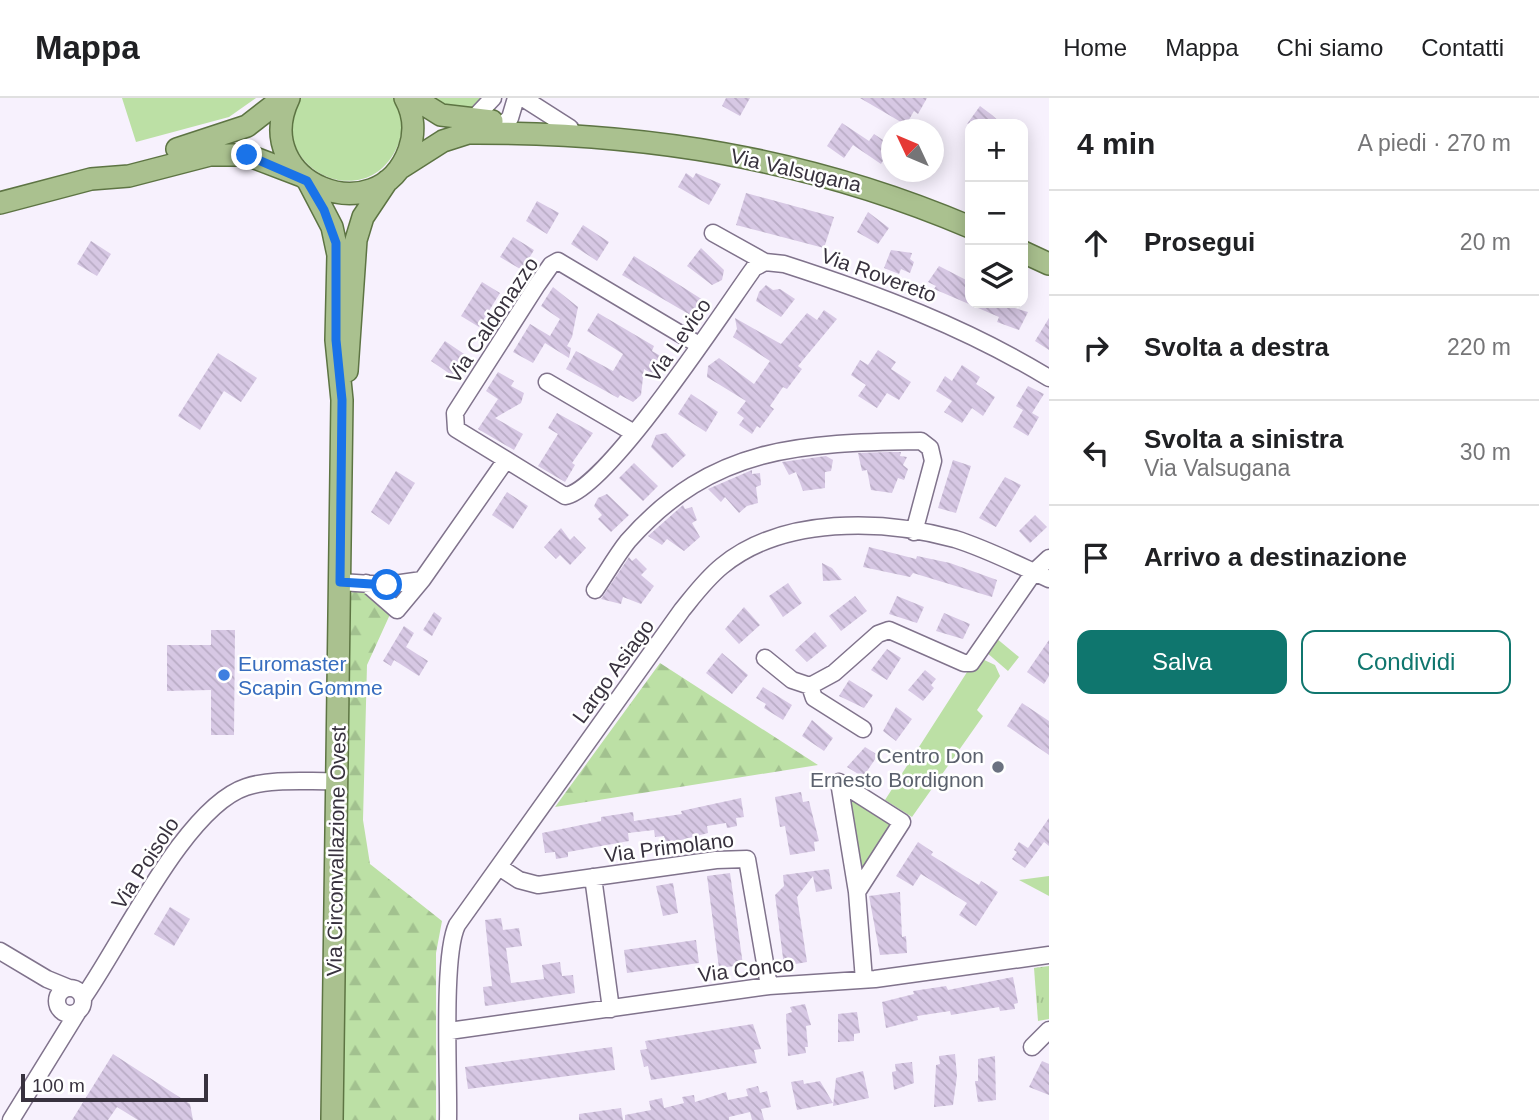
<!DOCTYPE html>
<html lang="it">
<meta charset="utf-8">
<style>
body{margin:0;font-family:Arial,sans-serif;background:#f6f6f6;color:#202124}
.controls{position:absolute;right:21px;top:21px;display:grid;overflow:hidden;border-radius:14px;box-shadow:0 4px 18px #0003}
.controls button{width:63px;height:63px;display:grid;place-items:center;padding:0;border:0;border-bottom:2px solid #e0e0e0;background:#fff;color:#202124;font:35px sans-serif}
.compass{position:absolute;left:881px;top:21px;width:63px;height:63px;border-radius:50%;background:#fff;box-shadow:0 4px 18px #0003;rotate:314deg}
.scale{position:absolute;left:21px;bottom:18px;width:187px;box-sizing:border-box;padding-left:7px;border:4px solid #38323e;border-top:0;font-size:19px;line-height:24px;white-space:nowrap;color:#38323e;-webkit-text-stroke:5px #fff;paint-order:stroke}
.stop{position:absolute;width:21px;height:21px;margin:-16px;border:5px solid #1a73e8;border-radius:50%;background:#fff}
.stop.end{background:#1a73e8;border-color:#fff;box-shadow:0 2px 7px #0008}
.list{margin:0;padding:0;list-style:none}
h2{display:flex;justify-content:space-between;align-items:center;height:91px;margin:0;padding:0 28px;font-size:30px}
h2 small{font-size:23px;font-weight:400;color:#757577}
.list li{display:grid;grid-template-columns:46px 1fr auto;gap:21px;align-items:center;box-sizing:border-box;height:105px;padding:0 28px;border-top:2px solid #e0e0e0}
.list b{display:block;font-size:26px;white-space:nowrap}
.list p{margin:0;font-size:23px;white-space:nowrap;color:#757577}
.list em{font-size:23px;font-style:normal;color:#757577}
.actions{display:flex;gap:14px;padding:21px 28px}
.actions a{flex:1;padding:16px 0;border:2px solid #0f766e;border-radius:14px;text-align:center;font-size:24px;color:#0f766e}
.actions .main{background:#0f766e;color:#fff}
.icon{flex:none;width:38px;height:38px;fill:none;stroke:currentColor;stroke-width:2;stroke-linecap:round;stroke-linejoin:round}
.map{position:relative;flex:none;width:1049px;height:1022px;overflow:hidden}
header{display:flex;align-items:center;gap:42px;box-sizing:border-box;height:98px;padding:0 35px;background:#fff;border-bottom:2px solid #e0e0e0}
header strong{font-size:33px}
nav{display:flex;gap:38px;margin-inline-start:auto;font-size:24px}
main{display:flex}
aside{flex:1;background:#fff}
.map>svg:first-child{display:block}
.grass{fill:#bce0a5}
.forest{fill:url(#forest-firs)}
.park{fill:url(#park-tufts)}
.building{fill:url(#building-back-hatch)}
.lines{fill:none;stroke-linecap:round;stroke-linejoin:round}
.minor-casing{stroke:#80738c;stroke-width:19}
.major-casing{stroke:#5d7443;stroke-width:24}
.minor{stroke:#fff;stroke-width:16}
.major{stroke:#aac18f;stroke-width:21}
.route{stroke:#1a73e8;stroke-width:9}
.shop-dot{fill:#3f7fe0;stroke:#fff;stroke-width:2.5}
.worship-dot{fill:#6b7280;stroke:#fff;stroke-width:2.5}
.labels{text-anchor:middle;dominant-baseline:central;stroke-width:5;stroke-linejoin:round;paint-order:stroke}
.street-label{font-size:21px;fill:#38323e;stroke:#fff}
.shop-label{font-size:21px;fill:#366cbe;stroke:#fff;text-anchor:start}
.worship-label{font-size:21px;fill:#5b616d;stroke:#fff;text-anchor:end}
</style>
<header>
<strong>Mappa</strong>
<nav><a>Home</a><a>Mappa</a><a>Chi siamo</a><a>Contatti</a></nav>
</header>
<main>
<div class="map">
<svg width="1049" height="1022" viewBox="0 0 1049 1022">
<defs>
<pattern id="forest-firs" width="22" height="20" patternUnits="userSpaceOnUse" patternTransform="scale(1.75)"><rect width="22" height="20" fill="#bce0a5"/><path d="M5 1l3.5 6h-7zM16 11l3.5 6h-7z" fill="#a2c18f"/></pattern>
<pattern id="park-tufts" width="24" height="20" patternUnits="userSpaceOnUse" patternTransform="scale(1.75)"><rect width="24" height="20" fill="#bce0a5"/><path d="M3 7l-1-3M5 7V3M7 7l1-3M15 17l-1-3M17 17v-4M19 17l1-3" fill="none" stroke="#a2c18f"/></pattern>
<pattern id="building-back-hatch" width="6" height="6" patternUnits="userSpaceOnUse" patternTransform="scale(1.75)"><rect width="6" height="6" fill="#d7c8e4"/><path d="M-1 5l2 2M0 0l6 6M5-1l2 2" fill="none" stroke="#b9acc5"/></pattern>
</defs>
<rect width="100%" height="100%" fill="#f7f1fd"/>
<path class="grass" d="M122 0H256L229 19 136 44Z
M301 0H393C402 13 404 32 398 47 367 121 261 68 301 0Z
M428 0H487C468 23 451 11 428 0Z
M996 540 1019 559 1008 573 986 554Z
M980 560 995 567 1000 578 977 612 983 618 912 719 885 702 969 571Z
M852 699 892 727 859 779 848 700Z
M1049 778V798L1019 782Z"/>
<path class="forest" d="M359 488 392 512 367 567 363 722 370 766 442 823 436 855V1022H341L349 497Z
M660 565 818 667 555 709Z"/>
<path class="park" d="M1049 868V921L1038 923 1034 870Z"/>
<path class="building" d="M726 0H750L740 18 722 8Z
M860 0H927L918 16 914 13 906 27Z
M980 8 992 17 1002 26H967Z
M842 25 869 43 874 36 892 48 881 66 853 47 844 60 827 48Z
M686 75 693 80 696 75 721 86 709 107 678 89Z
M746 95 834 119 824 150 736 127Z
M537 103 559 115 547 136 526 123Z
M868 114 889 130 878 146 857 134Z
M583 127 609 144 597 163 571 146Z
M513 139 534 152 522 172 500 159Z
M91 143 111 156 97 178 77 166Z
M701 150 724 172 722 182 712 187 687 168Z
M891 152 912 155 910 161 914 164 910 175 901 171 899 176 884 170Z
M634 158 703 202 702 212 694 213 692 218 622 177Z
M939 168 970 184V205H998L1028 214 1019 232 997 224 999 219 934 191 936 188 928 184Z
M482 184 500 195 479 229 461 218Z
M766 187 773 192 780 191 795 201 781 219 756 203 759 194Z
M553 189 578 209 572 239 567 248 571 250 569 260 545 245 533 265 513 254 530 226 550 238 560 221 541 208Z
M824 212 837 221 798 268 802 271 787 291 783 289 770 308 774 311 760 330 757 328 752 336 739 327 744 320 737 315 746 303 707 279 708 268 719 260 754 286 770 263 733 239 737 231 735 220 781 246 807 215 817 222Z
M598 215 654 248 652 253 664 260 662 272 654 277 644 271 641 297 633 304 620 297 618 300 566 271 576 253 613 273 623 256 587 233Z
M1049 220V252L1035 243Z
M445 243 467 258 453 278 431 263Z
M878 252 896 264 891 271 911 284 899 302 887 295 877 310 858 298 866 287 851 277 860 262 868 267Z
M218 255 257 280 241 304 224 293 200 332 178 318Z
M962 267 980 279 976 286 995 299 983 318 972 310 962 325 944 314 952 303 936 293 945 278 952 283Z
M498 274 514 283 511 288 524 295 521 305 495 320 523 336 514 352 478 331 498 301 486 293Z
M1028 288 1044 296 1032 315 1039 319 1028 338 1013 329 1023 312 1016 308Z
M691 296 718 314 706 334 678 316Z
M557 315 593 335 572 365 575 367 565 384 538 368 558 336 548 330Z
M666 335 686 357 672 370 651 349 656 337Z
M888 354H901L900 358 907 359 903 367 908 371 904 382 898 380 892 395 871 392 867 372 862 373 858 355Z
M826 358 833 362 831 373 825 374V390L803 393 796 374 789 377 782 364Z
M953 362 971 368 956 415 938 410Z
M634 365 658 388 643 403 619 380Z
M752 372V376L760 375 761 387 756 389 758 405 747 408 739 415 725 399 721 404 708 391Z
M396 373 415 385 389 427 371 414Z
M1005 379 1021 387 996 429 979 420Z
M507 394 528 408 513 431 492 417Z
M607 396 629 417 611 434 598 421 602 417 594 408 598 400Z
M683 407 685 411 692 409 697 422 692 425 700 439 684 453 667 441 662 447 648 438Z
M1035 417 1047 429 1030 445 1019 433Z
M561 430 570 442 574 438 586 450 570 467 560 457 556 461 544 449Z
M869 449 916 461 917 458 950 465 997 482 992 499 913 475 910 479 863 469Z
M629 459 632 463 636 460 647 471 641 477 654 488 641 506 623 499 621 506 601 501Z
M822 465 832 470 842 482 823 483Z
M788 485 802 505 783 519 769 498Z
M855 498 867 513 841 533 829 518Z
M897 498 924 509 917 525 889 516Z
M744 509 760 527 739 546 725 531Z
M434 514 442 520 432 538 423 532Z
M944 515 970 526 963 541 936 533Z
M404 528 414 535 406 549 428 563 419 578 394 562 391 568 383 563Z
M211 532H235L234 637H211V592L167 593V547H211Z
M815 534 827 548 807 564 795 552Z
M1049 542V578L1044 586 1027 574Z
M887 551 901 560 887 582 871 572Z
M722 555 748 577 732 596 706 575Z
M925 572 936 581 931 587 934 590 923 603 908 592Z
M849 582 873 597 864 610 839 598Z
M763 589 792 607 783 622 764 610 766 606 756 600Z
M1022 605 1049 623V657L1007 628Z
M896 609 912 621 896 643 883 633Z
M812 622 833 640 824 653 802 638Z
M865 649 878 657 863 679 847 669Z
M801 694 803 704 809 703 819 743 814 744 815 753 790 757 785 728 780 729 775 699Z
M741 700 744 719 736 720 737 728 727 730 726 725 707 728 708 735 666 746 664 738 655 739 654 732 628 735 629 743 568 754V759L556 761 555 754 545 755 542 735 601 723V719L633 714 634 723 682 716 681 713Z
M1049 720V748L1044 744 1025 770 1012 761 1017 754 1014 752 1019 744 1028 750Z
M918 744 933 754 931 757 979 787 981 783 998 794 976 828 959 817 967 805 921 776 913 788 896 778Z
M829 771 832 791 816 794 813 778 797 799 807 864 784 868 775 797 784 788 783 777Z
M730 775 743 867 719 870 707 778Z
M673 785 678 815 663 818 656 788Z
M900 794 902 839 906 838 907 855 880 857 869 798Z
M170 809 190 821 174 848 154 836Z
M501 820 503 832 519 830 522 848 506 850 511 885 544 881 542 867 560 864 562 878 573 877 575 895 485 908 483 889 492 888 485 822Z
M696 842 699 865 627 875 624 852Z
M1013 879 1018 905 1014 906 1015 911 1000 913 999 909 951 917 950 913 917 918 918 922 886 930 882 904 914 896 913 893 946 888 948 892Z
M805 906 811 927 806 928 808 949H805L806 955 788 958 786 916 792 914 790 909Z
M857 914 860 935 854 936V943L838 944V916Z
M753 926 761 951 754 952 757 965 651 982 648 968 644 969 640 952 647 951 645 943Z
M612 949 615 972 468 991 465 969Z
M113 956 190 1006 193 1022H138L117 1009 108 1022H72Z
M955 956 957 978 953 1007 934 1009 936 967 940 966 939 958Z
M995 958 996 1002 978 1004 975 983H978V961Z
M1042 963 1049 966V997L1029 989Z
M912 964 914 985 894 992 892 974 896 973 895 966Z
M863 973 869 1000 833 1008 836 980Z
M803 982 804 986 820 983 833 1005 797 1012 791 984Z
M758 988 760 995 767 993 771 1009 761 1011 764 1022H752L750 1014 729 1019V1022H625V1017L651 1012 649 1003 662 1000 664 1010 684 1005 682 999 694 997 695 1004 726 994 728 1002 748 998 746 991Z
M621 1010 623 1022H579V1016Z"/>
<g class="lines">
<g class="minor-casing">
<path id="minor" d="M523 0 570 30
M473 21 493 0
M485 28 499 30 510 20 516 0
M713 135 765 164
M699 247 558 163 551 167 537 187 455 315 456 331 565 398C606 393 725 210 754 170L765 164 784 166C877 196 965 229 1049 280
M547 284 634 335
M340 484 387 487 422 482 506 362
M366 485 397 512 422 482
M595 492C606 476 616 458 628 443 713 347 802 345 921 343L930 350 933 363 914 434
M765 560 792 582 810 588 834 575 878 536 889 532 964 565H971L1034 474 1049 460
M810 588 814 600 863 631
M499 769 519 782 538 787 716 762 747 761 769 888
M593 779 611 911
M857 794 902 724 839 684 857 794 864 882
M0 853 47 881 69 890
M57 903a13 13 0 1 1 26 0a13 13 0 1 1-26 0Z
M83 900C122 845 185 709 246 689 273 680 309 684 337 683
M449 933 769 888 875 881 1049 857
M1032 949 1049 932
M11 1022 77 915
M448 1022C449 981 442 858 457 827L682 512C695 496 706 481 722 468 783 418 883 421 955 441 987 451 1018 467 1049 481"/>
</g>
<g class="major-casing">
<path id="major" d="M289 0C248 85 378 137 409 52 415 35 414 16 405 0
M414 0 441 17 492 23
M177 51 247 28 283 0
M399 71 443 43 468 35C644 34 808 60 970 129
M308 83 332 129 338 157 336 242 342 302 332 1022
M0 105 91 81 129 78 210 57H247L302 78
M1023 154 1049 166
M347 273 356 142 363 119 387 83"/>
</g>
<use href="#minor" class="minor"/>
<use href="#major" class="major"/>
</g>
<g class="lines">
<path class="route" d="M247 57 307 83 324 112 336 145V242L342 302 340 484 387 487"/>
</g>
<circle class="shop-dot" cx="224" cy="577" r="7"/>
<circle class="worship-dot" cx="998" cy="669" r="7"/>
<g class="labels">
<g class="street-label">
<text transform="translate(796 72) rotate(13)">Via Valsugana</text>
<text transform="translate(879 177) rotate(20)">Via Rovereto</text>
<text transform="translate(492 222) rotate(-56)">Via Caldonazzo</text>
<text transform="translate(678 242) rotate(-55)">Via Levico</text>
<text transform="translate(613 573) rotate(-54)">Largo Asiago</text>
<text transform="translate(669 749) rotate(-7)">Via Primolano</text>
<text transform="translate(336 753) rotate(-89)">Via Circonvallazione Ovest</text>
<text transform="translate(145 765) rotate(-57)">Via Poisolo</text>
<text transform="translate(746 871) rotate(-7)">Via Conco</text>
</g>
<g class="shop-label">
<text x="238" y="565">Euromaster<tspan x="238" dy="24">Scapin Gomme</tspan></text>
</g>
<g class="worship-label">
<text x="984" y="657">Centro Don<tspan x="984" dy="24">Ernesto Bordignon</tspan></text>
</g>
</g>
</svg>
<div class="controls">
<button>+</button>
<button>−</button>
<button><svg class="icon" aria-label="layers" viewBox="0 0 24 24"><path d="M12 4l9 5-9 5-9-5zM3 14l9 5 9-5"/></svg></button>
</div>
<svg class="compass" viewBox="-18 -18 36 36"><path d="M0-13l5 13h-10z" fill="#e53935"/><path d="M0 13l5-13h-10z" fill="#757577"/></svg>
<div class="scale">100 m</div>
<div class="stop" style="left:387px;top:487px"></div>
<div class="stop end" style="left:247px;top:57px"></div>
</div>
<aside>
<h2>4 min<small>A piedi · 270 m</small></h2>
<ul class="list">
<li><svg class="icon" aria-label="ahead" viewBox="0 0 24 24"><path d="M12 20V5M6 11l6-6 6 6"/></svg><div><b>Prosegui</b></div><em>20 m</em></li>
<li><svg class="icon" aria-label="right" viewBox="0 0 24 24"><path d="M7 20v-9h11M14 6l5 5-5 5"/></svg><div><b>Svolta a destra</b></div><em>220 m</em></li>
<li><svg class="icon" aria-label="left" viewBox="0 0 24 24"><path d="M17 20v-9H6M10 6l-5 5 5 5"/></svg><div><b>Svolta a sinistra</b><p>Via Valsugana</p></div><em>30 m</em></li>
<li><svg class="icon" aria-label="arrive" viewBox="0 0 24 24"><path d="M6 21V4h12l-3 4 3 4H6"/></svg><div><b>Arrivo a destinazione</b></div></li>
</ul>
<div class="actions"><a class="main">Salva</a><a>Condividi</a></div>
</aside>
</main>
